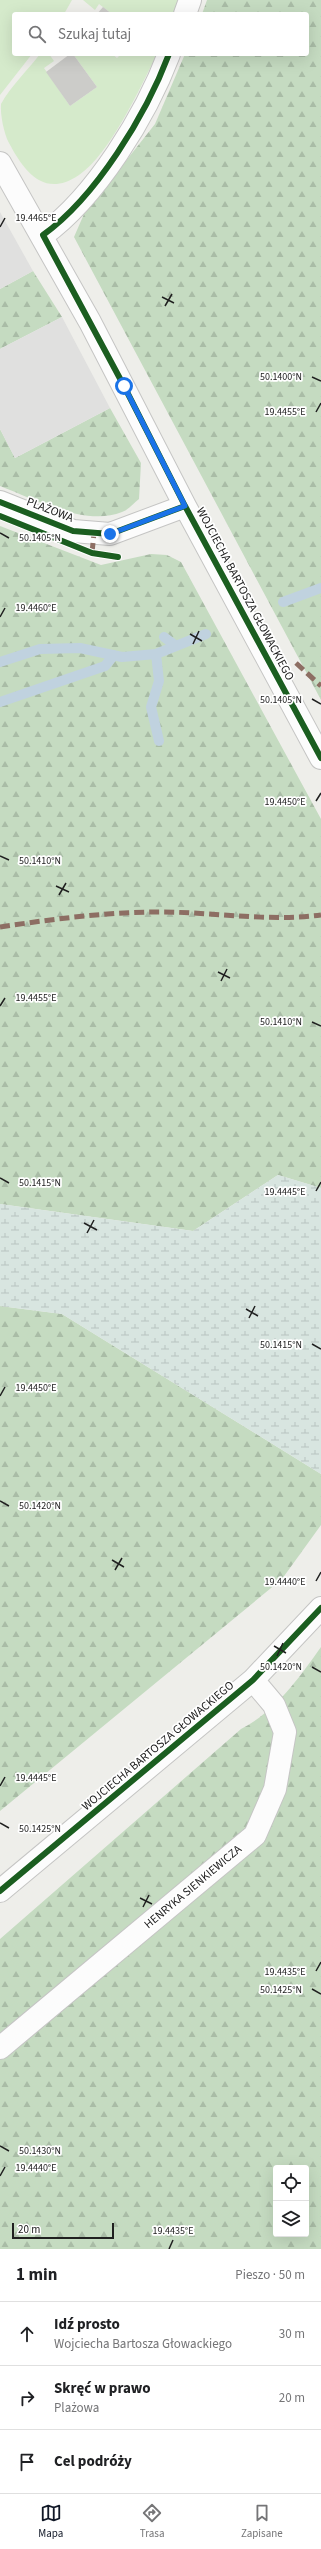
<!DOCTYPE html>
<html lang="pl">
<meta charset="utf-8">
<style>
body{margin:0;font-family:"Source Sans 3",sans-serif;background:#f6f6f6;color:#202124}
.controls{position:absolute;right:12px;bottom:12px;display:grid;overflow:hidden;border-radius:4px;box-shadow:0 4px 16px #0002}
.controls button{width:36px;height:36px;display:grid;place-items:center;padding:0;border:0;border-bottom:1px solid #e0e0e0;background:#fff;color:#202124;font:20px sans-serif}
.scale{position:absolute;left:12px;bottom:10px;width:102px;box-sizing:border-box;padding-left:4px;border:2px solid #202020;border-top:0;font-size:11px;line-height:14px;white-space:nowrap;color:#202020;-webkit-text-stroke:3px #fff;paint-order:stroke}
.stop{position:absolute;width:12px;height:12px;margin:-9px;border:3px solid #1a73e8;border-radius:50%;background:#fff}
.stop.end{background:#1a73e8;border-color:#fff;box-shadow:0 1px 4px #0008}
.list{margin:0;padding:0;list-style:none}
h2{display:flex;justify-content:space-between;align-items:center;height:52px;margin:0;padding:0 16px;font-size:17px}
h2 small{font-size:13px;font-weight:400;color:#757577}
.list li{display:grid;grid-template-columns:26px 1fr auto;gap:12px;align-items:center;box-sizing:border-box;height:64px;padding:0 16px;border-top:1px solid #e0e0e0}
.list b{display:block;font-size:15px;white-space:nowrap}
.list p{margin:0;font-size:13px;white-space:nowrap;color:#757577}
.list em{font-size:13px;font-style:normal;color:#757577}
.icon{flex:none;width:22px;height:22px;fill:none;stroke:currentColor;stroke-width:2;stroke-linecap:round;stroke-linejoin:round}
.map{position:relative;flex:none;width:321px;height:2249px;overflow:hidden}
.search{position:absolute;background:#fff;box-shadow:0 4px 16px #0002;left:12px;right:12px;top:12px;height:44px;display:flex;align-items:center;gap:10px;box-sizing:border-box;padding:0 14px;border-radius:4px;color:#757577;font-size:15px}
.sheet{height:244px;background:#fff}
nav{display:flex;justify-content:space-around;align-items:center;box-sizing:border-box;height:56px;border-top:1px solid #e0e0e0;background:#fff;font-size:11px;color:#757577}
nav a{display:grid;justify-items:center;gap:2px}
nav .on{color:#111827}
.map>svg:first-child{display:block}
.grass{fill:#d5eacb}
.forest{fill:url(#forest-firs);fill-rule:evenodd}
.wetland{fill:url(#wetland-marsh)}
.parking{fill:#e0e0df}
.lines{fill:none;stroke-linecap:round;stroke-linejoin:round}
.stream{stroke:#c0d2df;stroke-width:10}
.building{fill:#ccccc9}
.minor-casing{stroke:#c5c5c4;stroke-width:24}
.minor{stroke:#fcfcfc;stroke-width:22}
.quiet{stroke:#8d6e63;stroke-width:5;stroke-dasharray:10 5;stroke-linecap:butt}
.cycleway-casing{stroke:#fff;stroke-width:8}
.cycleway{stroke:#1b5e20;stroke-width:6}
.route{stroke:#1a73e8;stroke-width:5}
.ticks{fill:none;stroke:#202020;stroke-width:1.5}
.labels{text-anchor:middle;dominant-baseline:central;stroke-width:3.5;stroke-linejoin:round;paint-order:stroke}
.street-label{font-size:12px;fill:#202020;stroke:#fff}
.ticks-label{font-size:10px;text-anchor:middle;fill:#202020;stroke:#fff;stroke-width:3.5;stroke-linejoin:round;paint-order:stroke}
</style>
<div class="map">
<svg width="321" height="2249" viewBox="0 0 321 2249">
<defs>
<pattern id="forest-firs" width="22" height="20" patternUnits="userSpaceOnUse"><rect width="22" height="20" fill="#c5dbc1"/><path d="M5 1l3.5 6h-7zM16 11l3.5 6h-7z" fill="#a9bca6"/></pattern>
<pattern id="wetland-marsh" width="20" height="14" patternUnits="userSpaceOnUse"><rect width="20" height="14" fill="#d8e5e0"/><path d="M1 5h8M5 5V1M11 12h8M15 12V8" fill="none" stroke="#b9c4c0"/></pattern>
</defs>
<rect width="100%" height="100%" fill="#eeeeea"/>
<path class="grass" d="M0 0H72L64 14H14V54H32L0 95Z
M83 0H180L174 14H112L99 4 95 10Z
M40 54H49L54 61 44 68 70 106 97 87 73 54H112L117 58 121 54H157C140 88 110 154 79 175 44 199 24 171 9 143 4 134 0 114 1 104 11 86 28 70 40 54Z"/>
<path class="forest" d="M207 0H321V700L74 237 84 214 155 124 185 54H307V14H202Z
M33 271 62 317 0 349V289Z
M110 408 141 463 139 499C134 503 128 510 122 512 85 527 34 499 0 486V429L15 458Z
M0 526 101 565 151 554 167 555 181 562 321 819V1188L278 1175 193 1231 0 1204Z
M0 1306 62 1314 321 1474V1525L282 1579 0 1811Z
M321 1647V2249H0V1939L241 1729C276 1711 299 1678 321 1647ZM276 2168H306V2234H276Z"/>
<path class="wetland" d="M278 1175 321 1188V1474L62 1314 0 1306V1204L193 1231Z"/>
<path class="parking" d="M0 212 33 271 0 289Z
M62 317 110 408 15 458 0 429V349Z"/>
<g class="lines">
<path class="stream" d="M283 602 321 588
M164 637 176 646
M156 654 159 681 151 707 159 741
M0 662 40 649 80 648 122 657 156 654 206 634
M0 702 105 666 114 655"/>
</g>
<path class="building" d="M103 7 112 14H97Z
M70 54H73L97 87 70 106 46 72Z"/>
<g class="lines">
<g class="minor-casing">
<path id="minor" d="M185 14 190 0
M0 163 90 322 185 506 321 758
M43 235C96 197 146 115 169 54
M0 502 73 531 110 534 185 506
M0 1891 253 1680 321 1608
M0 2048 255 1835 275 1789 285 1732 274 1705 253 1680"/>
</g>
<use href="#minor" class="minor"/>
<path class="quiet" d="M92 553 94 533
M296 663 321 686
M0 927C53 919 107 912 160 912 214 912 267 922 321 915"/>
<g class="cycleway-casing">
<path id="cycleway" d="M169 54C146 115 96 197 43 235L124 386 185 506 321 758
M0 502 73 531 110 534 185 506
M0 516 92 553 118 557
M0 1891 253 1680 321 1608"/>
</g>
<use href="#cycleway" class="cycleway"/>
</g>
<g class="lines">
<path class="route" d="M110 534 185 506 124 386"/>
</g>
<path class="ticks" d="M0 227 5 218M162 297 174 303M165 306 172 294M312 377 321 381M316 412 321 403M0 533 9 538M0 617 5 608M190 634 202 641M193 644 199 631M312 699 321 704M316 801 321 793M0 856 9 860M56 886 69 892M59 895 66 883M218 972 230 978M221 981 227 969M0 1006 5 998M312 1022 321 1026M0 1178 9 1183M316 1191 321 1182M84 1223 97 1230M87 1233 94 1220M246 1309 258 1316M249 1318 255 1306M312 1344 321 1349M0 1396 5 1387M0 1501 9 1506M112 1560 124 1567M115 1570 122 1558M316 1581 321 1572M274 1646 286 1653M277 1656 283 1643M312 1667 321 1672M0 1786 5 1777M0 1823 9 1828M140 1898 152 1904M143 1907 149 1895M316 1971 321 1962M312 1989 321 1994M0 2146 9 2151M0 2176 5 2167M169 2249 173 2240"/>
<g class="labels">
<g class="street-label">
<text transform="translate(50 510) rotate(21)">PLAŻOWA</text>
<text transform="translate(245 594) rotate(62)">WOJCIECHA BARTOSZA GŁOWACKIEGO</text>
<text transform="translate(158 1746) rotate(-40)">WOJCIECHA BARTOSZA GŁOWACKIEGO</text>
<text transform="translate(193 1887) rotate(-40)">HENRYKA SIENKIEWICZA</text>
</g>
</g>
<g class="ticks-label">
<text x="36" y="221">19.4465°E</text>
<text x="281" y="380">50.1400°N</text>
<text x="285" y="415">19.4455°E</text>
<text x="40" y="541">50.1405°N</text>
<text x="36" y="611">19.4460°E</text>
<text x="281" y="703">50.1405°N</text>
<text x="285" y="805">19.4450°E</text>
<text x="40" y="864">50.1410°N</text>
<text x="36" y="1001">19.4455°E</text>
<text x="281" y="1025">50.1410°N</text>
<text x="40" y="1186">50.1415°N</text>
<text x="285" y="1195">19.4445°E</text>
<text x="281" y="1348">50.1415°N</text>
<text x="36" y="1391">19.4450°E</text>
<text x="40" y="1509">50.1420°N</text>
<text x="285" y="1585">19.4440°E</text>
<text x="281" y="1670">50.1420°N</text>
<text x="36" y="1781">19.4445°E</text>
<text x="40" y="1832">50.1425°N</text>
<text x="285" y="1975">19.4435°E</text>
<text x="281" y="1993">50.1425°N</text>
<text x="40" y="2154">50.1430°N</text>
<text x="36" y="2171">19.4440°E</text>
<text x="173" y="2234">19.4435°E</text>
</g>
</svg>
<div class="controls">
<button><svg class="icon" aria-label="locate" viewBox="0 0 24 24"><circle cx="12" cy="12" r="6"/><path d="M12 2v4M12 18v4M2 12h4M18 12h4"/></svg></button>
<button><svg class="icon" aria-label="layers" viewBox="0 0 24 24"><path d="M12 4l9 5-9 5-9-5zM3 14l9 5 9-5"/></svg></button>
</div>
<div class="scale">20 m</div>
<div class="stop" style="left:124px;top:386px"></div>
<div class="stop end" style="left:110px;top:534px"></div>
<div class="search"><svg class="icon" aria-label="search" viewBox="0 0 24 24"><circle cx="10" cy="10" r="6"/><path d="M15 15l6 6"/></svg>Szukaj tutaj</div>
</div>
<section class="sheet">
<h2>1 min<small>Pieszo · 50 m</small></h2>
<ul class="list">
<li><svg class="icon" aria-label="ahead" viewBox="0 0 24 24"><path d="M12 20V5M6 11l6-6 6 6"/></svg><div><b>Idź prosto</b><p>Wojciecha Bartosza Głowackiego</p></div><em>30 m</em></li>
<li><svg class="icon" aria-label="right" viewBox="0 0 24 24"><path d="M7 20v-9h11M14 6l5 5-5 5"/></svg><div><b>Skręć w prawo</b><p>Plażowa</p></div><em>20 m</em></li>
<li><svg class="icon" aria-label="arrive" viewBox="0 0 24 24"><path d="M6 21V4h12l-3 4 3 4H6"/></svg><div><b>Cel podróży</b></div></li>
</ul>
</section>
<nav>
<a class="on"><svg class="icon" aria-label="map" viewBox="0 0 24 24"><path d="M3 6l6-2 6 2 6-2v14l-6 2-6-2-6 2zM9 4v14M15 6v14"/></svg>Mapa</a>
<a><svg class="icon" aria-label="directions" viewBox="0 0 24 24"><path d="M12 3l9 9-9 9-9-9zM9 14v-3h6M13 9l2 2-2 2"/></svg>Trasa</a>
<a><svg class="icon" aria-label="saved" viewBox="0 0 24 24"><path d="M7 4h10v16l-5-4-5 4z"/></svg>Zapisane</a>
</nav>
